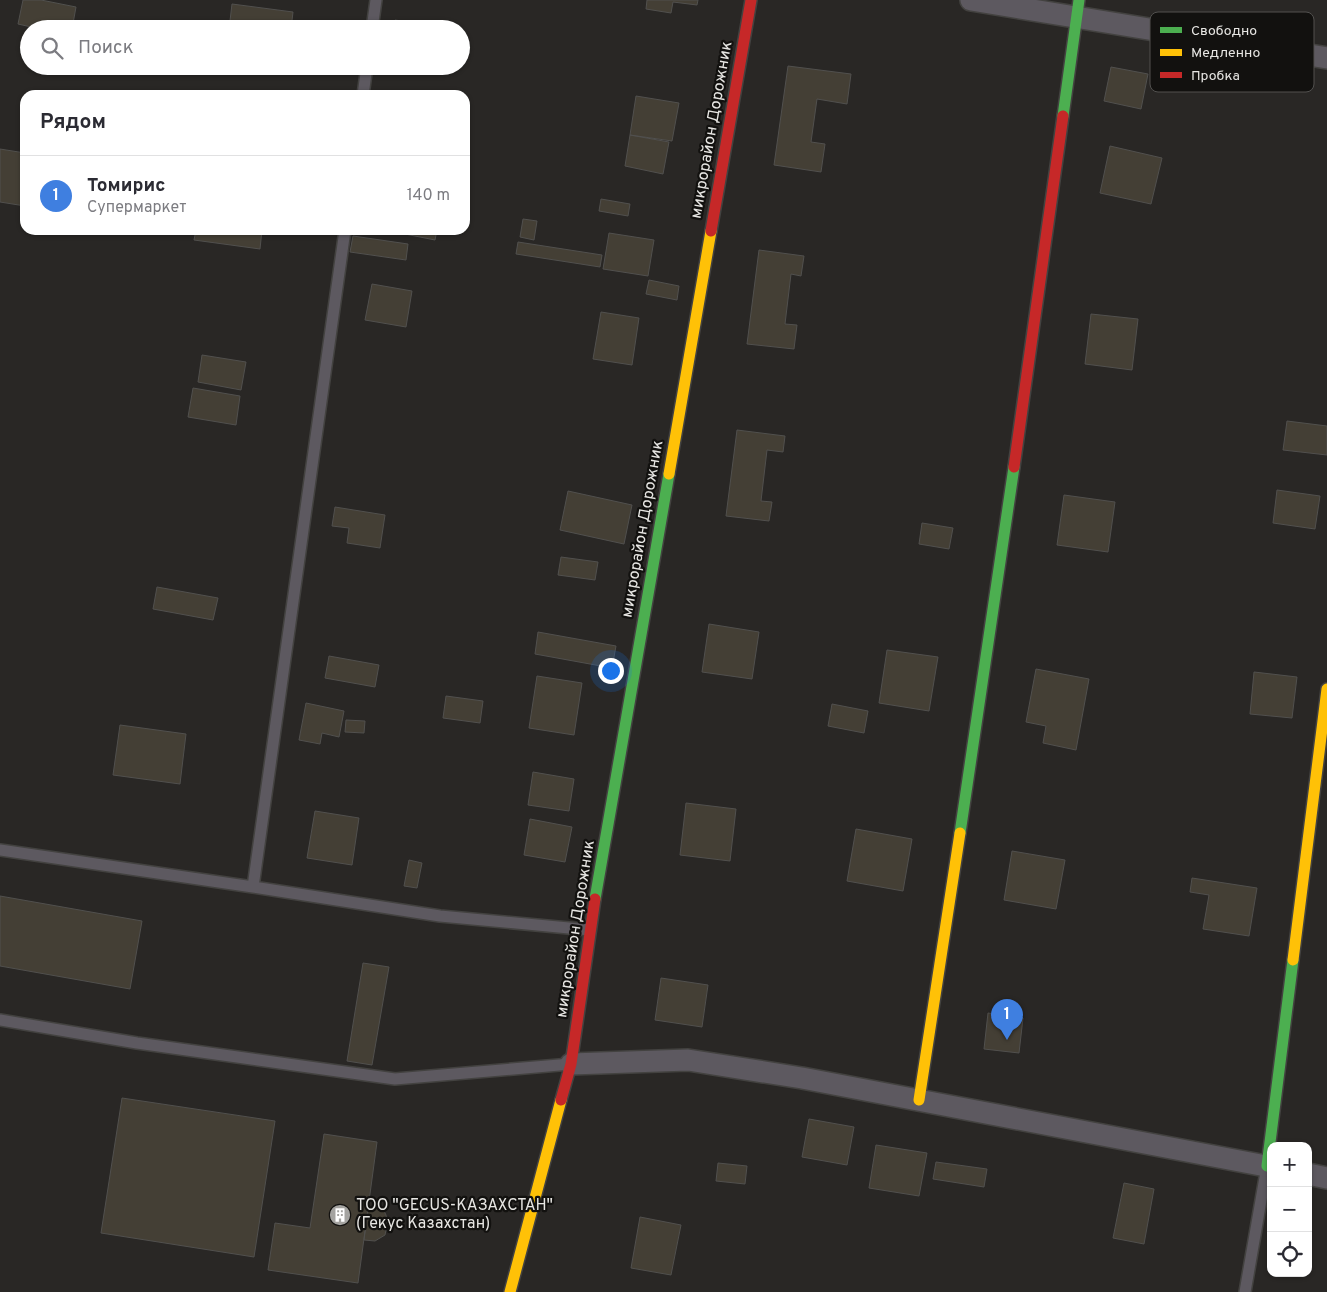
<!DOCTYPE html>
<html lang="ru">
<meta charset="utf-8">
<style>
body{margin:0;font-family:Overpass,sans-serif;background:#f2f2f3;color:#2b2b33}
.controls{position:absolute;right:15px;bottom:15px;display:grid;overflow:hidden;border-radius:10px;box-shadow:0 1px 4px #0004}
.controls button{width:45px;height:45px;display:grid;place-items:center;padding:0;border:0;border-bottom:1px solid #e1e1e2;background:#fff;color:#2b2b33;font:25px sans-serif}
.you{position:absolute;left:610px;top:670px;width:18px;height:18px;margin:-12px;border:4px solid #fff;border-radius:50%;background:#1a73e8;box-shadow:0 0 0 8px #1a73e833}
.badge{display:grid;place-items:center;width:32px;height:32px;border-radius:50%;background:#616164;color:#fff;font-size:16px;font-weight:700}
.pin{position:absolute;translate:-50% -41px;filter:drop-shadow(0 1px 2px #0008)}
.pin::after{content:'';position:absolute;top:26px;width:18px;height:15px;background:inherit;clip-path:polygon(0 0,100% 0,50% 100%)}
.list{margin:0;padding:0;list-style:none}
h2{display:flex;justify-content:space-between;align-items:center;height:65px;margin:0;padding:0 20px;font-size:21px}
h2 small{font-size:16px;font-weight:400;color:#7c7c81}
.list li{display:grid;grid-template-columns:32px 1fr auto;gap:15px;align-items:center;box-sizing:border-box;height:80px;padding:0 20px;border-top:1px solid #e1e1e2}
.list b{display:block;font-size:19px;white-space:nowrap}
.list p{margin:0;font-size:16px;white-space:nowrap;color:#7c7c81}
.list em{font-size:16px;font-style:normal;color:#7c7c81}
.icon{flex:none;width:28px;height:28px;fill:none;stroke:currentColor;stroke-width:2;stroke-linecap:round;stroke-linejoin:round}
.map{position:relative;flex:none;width:1327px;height:1292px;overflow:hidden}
.search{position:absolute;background:#fff;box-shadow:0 1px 4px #0004;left:20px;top:20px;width:450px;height:55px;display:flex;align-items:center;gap:12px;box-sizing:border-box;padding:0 18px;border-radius:28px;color:#7c7c81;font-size:19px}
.panel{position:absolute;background:#fff;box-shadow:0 1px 4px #0004;left:20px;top:90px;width:450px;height:145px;border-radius:15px}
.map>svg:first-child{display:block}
.building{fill:#443f35;stroke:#51504e}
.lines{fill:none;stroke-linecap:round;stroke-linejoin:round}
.lane-casing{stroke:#434240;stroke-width:14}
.street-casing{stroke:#434240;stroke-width:24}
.fast-casing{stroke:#434240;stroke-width:14}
.slow-casing{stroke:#434240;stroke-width:14}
.jam-casing{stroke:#434240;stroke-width:14}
.lane{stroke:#5d5960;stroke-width:11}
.street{stroke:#5d5960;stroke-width:21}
.fast{stroke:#4caf50;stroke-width:11}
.slow{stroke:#ffc107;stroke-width:11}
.jam{stroke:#c62828;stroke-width:11}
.labels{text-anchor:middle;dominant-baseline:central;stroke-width:4.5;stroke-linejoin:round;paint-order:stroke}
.street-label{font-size:16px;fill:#e7e6e3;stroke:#12110f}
.poi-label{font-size:16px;fill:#e7e6e3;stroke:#12110f;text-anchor:start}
.key{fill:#12110f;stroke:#52514f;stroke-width:1}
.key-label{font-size:14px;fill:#e7e6e3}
</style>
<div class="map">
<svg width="1327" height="1292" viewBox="0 0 1327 1292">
<rect width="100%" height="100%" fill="#292725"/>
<path class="building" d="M23 0H41L76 7 72 29H40L18 24Z
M647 0H698L697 5 673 2 671 13 646 9Z
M232 4 293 12 291 29H229Z
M395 20 428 25 427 29H393Z
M788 66 851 74 847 104 817 99 811 142 825 144 821 172 774 165Z
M1111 67 1148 74 1141 109 1104 101Z
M636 96 679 103 672 141 630 135Z
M630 135 669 142 663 174 625 166Z
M1110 146 1162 158 1151 204 1100 193Z
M0 149 25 153V206L0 202Z
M601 199 630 204 628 216 599 211Z
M523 219 537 221 534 240 520 237Z
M196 230H262L260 249 194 240Z
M385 230H437L435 240Z
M609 233 654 240 648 276 603 269Z
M353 236 408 244 406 260 350 252Z
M518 242 602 255 600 267 516 254Z
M759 250 804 256 801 276 791 274 785 324 797 325 794 349 747 344Z
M649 280 679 286 677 300 646 294Z
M372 284 412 291 406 327 365 320Z
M601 312 639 318 632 365 593 359Z
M1091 314 1138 319 1132 370 1085 364Z
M202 355 246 362 241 390 198 382Z
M193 388 240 396 236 425 188 417Z
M1287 421 1327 426V455L1283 450Z
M737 430 785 436 783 452 767 450 761 501 772 502 769 521 726 516Z
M1277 490 1320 496 1315 529 1273 523Z
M568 491 632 505 624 544 560 530Z
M1064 495 1115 502 1108 552 1057 545Z
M335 507 385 515 380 548 347 543 349 528 332 526Z
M922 523 953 528 949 549 919 544Z
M561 557 598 562 595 580 558 575Z
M157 587 218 598 213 620 153 609Z
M709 624 759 632 752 679 702 672Z
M538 632 616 646 612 668 535 654Z
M887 650 938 657 929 711 879 703Z
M329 656 379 665 375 687 325 678Z
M1036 669 1089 679 1076 750 1043 743 1046 726 1026 722Z
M1254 672 1297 677 1292 718 1250 714Z
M537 676 582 683 574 735 529 728Z
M446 696 483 701 480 723 443 718Z
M306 703 344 711 339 737 322 733 320 744 299 740Z
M832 704 868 711 864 733 828 726Z
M346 720 365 721 364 733 345 732Z
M120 725 186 734 180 784 113 775Z
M533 772 574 779 569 811 528 805Z
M686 803 736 809 730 861 680 855Z
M315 811 359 818 352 865 307 858Z
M530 819 572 827 565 862 524 855Z
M856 829 912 839 903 891 847 881Z
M1012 851 1065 860 1056 909 1004 900Z
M409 860 422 863 417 888 404 886Z
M1192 878 1257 888 1249 936 1203 929 1209 895 1190 892Z
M0 896 142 921 130 989 0 966Z
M363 963 389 967 372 1065 347 1061Z
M661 978 708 985 702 1027 655 1020Z
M988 1013 1023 1018 1019 1053 984 1049Z
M122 1098 275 1121 254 1257 101 1233Z
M809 1119 854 1127 847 1165 802 1157Z
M324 1134 377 1142 358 1283 268 1270 275 1223 310 1228Z
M876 1145 927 1153 919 1196 869 1188Z
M936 1162 987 1169 984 1187 933 1179Z
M718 1163 747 1166 745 1184 716 1181Z
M1124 1183 1154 1189 1144 1244 1113 1238Z
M368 1208 383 1209 386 1215 387 1225 385 1235 375 1241 364 1240Z
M640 1217 681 1225 671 1275 631 1268Z"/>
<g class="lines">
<g class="lane-casing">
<path id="lane" d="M372 29 376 0
M363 95 367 66
M0 850 253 887 440 916 590 930
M253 887 345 230
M0 1020 137 1043 395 1079 571 1064
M1245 1292 1267 1166"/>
</g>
<g class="street-casing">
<path id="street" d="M971 0 1327 58
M571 1064 688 1060 802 1078 1271 1167
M1308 1174 1327 1178"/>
</g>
<g class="fast-casing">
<path id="fast" d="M1063 116 1079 0
M960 833 1014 467
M595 899 669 474
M1267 1166 1293 960"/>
</g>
<g class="slow-casing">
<path id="slow" d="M669 474 711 231
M1293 960 1327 689
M919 1100 960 833
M510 1292 561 1100"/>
</g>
<g class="jam-casing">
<path id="jam" d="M711 231 751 0
M1014 467 1063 116
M561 1100 571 1064 595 899"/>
</g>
<use href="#lane" class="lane"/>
<use href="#street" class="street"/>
<use href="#fast" class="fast"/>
<use href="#slow" class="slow"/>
<use href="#jam" class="jam"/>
</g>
<defs>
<g id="building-disc" transform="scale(1.125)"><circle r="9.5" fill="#a4a3a0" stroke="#12110f"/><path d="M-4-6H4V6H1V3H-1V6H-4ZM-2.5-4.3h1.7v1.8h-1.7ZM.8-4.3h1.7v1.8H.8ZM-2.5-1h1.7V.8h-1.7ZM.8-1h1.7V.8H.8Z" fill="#fff"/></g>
</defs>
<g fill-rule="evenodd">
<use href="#building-disc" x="340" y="1215"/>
</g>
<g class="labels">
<g class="street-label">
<text transform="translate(712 130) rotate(-80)">микрорайон Дорожник</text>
<text transform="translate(643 529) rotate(-80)">микрорайон Дорожник</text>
<text transform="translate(576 929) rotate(-81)">микрорайон Дорожник</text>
</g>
<g class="poi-label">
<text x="356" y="1206">ТОО "GECUS-КАЗАХСТАН"<tspan x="356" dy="18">(Гекус Казахстан)</tspan></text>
</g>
</g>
<rect x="1150" y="12" width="164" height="80" rx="8" class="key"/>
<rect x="1160" y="27" width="22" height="6" fill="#4caf50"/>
<rect x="1160" y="49" width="22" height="7" fill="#ffc107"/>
<rect x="1160" y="72" width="22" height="6" fill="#c62828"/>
<g class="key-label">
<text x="1191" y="35">Свободно</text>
<text x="1191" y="57">Медленно</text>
<text x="1191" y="80">Пробка</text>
</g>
</svg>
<div class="controls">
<button>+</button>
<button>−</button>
<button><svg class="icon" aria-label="locate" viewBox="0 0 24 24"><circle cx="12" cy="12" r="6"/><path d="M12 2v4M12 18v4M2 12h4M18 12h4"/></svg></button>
</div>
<div class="you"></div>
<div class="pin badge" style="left:1007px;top:1040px;background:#3f7fe0">1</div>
<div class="search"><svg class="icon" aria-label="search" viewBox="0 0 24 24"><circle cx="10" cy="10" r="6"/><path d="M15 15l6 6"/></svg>Поиск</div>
<section class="panel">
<h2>Рядом<small></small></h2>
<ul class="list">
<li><span class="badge" style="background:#3f7fe0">1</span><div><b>Томирис</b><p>Супермаркет</p></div><em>140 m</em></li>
</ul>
</section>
</div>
